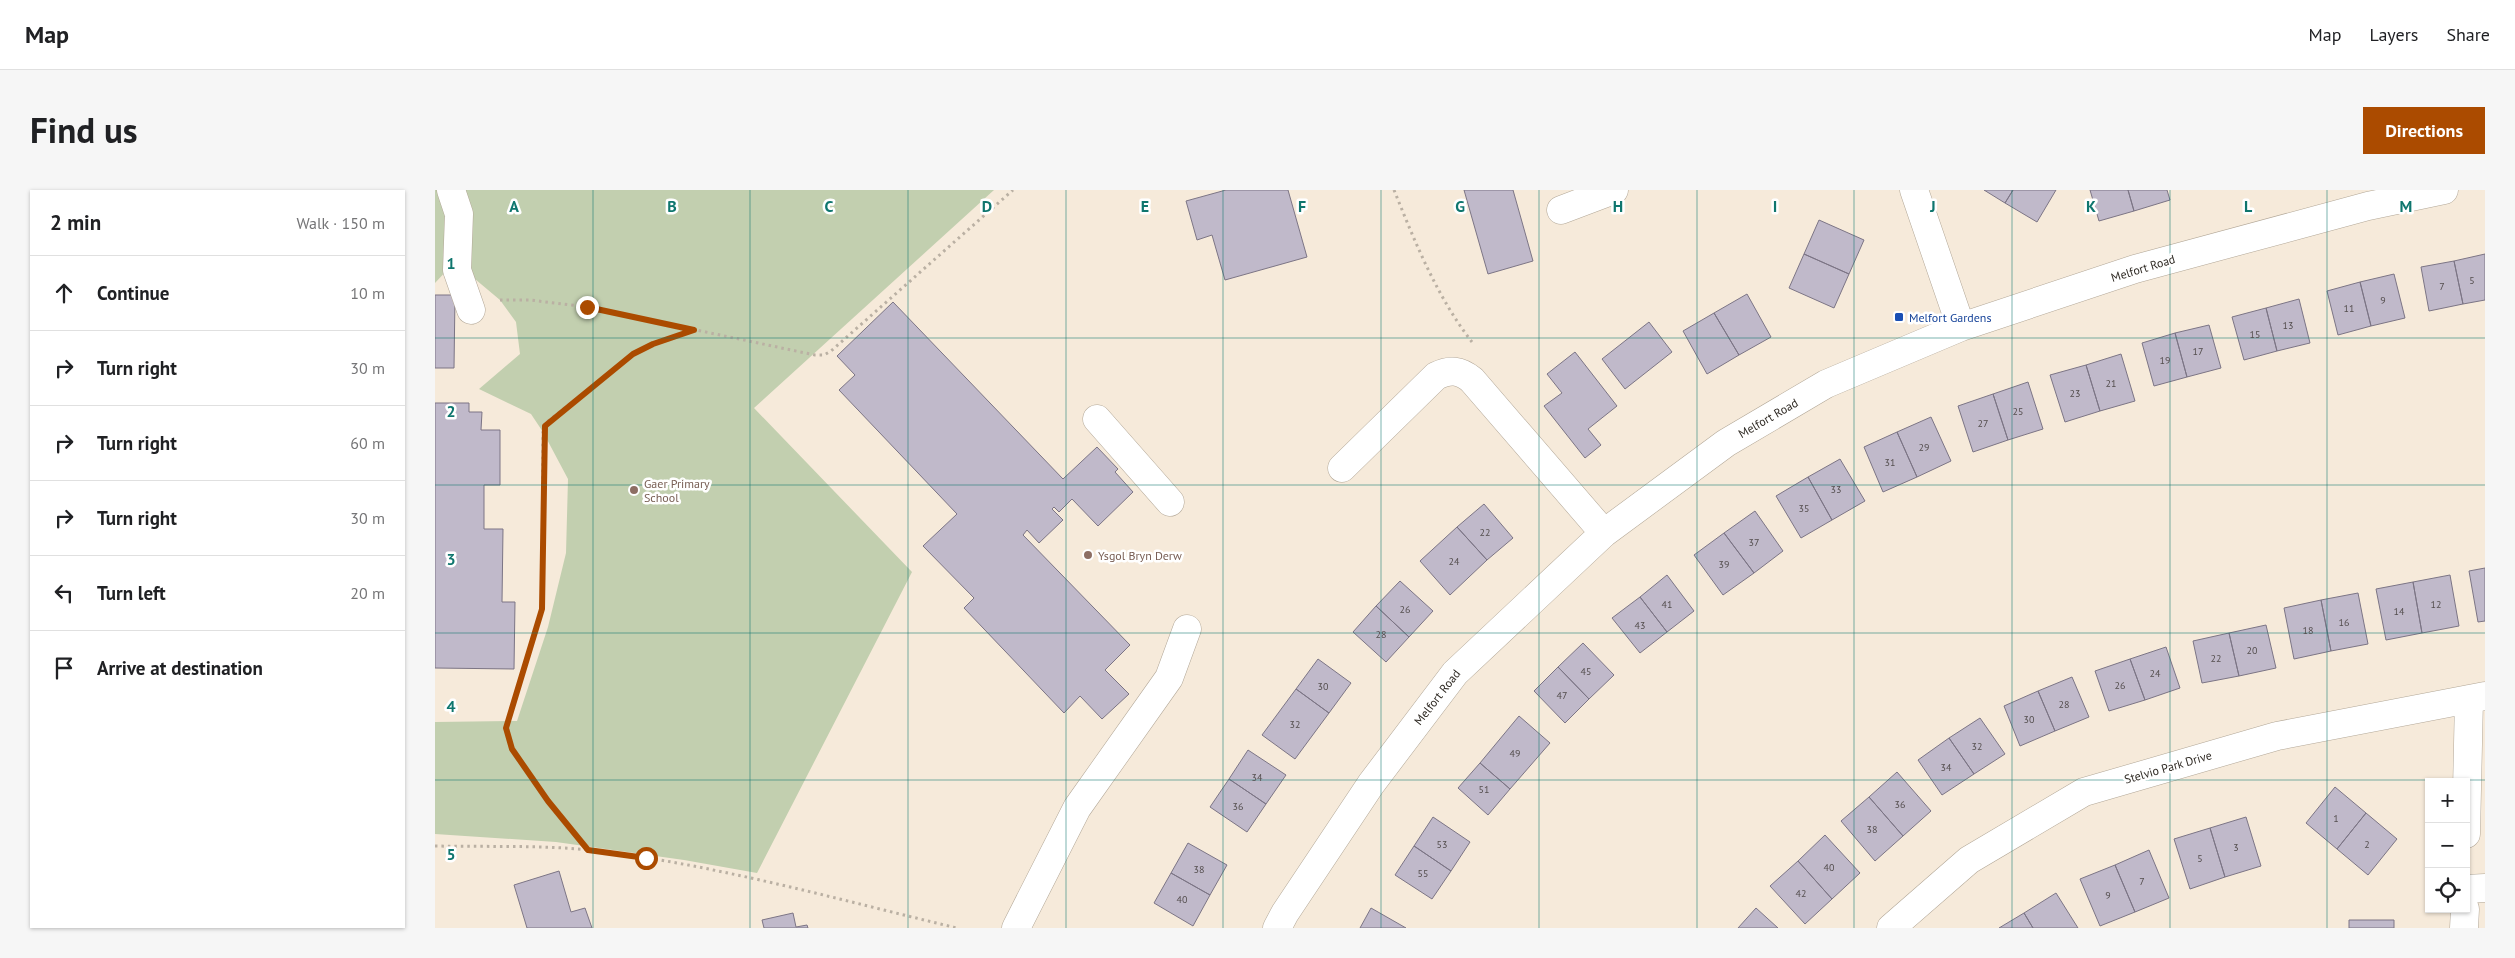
<!DOCTYPE html>
<meta charset="utf-8">
<style>
body{margin:0;font-family:"PT Sans",sans-serif;background:#f6f6f6;color:#202124}
.controls{position:absolute;right:15px;bottom:15px;display:grid;overflow:hidden;border-radius:0px;box-shadow:0 1px 4px #0004}
.controls button{width:45px;height:45px;display:grid;place-items:center;padding:0;border:0;border-bottom:1px solid #e0e0e0;background:#fff;color:#202124;font:25px sans-serif}
.stop{position:absolute;width:15px;height:15px;margin:-11px;border:4px solid #ab4b00;border-radius:50%;background:#fff}
.stop.end{background:#ab4b00;border-color:#fff;box-shadow:0 1px 5px #0008}
.list{margin:0;padding:0;list-style:none}
h2{display:flex;justify-content:space-between;align-items:center;height:65px;margin:0;padding:0 20px;font-size:21px}
h2 small{font-size:16px;font-weight:400;color:#757577}
.list li{display:grid;grid-template-columns:32px 1fr auto;gap:15px;align-items:center;box-sizing:border-box;height:75px;padding:0 20px;border-top:1px solid #e0e0e0}
.list b{display:block;font-size:19px;white-space:nowrap}
.list em{font-size:16px;font-style:normal;color:#757577}
.icon{flex:none;width:28px;height:28px;fill:none;stroke:currentColor;stroke-width:2;stroke-linecap:round;stroke-linejoin:round}
.map{position:relative;flex:none;width:2050px;height:738px;overflow:hidden;border-radius:0px}
header{display:flex;align-items:center;gap:30px;box-sizing:border-box;height:70px;padding:0 25px;background:#fff;border-bottom:1px solid #e0e0e0}
header strong{font-size:24px}
nav{display:flex;gap:28px;margin-inline-start:auto;font-size:18px}
.intro{display:flex;align-items:center;justify-content:space-between;box-sizing:border-box;height:120px;padding:0 30px}
h1{margin:0;font-size:35px}
.button{padding:12px 22px;border-radius:0px;background:#ab4b00;color:#fff;font-size:18px;font-weight:700}
main{display:flex;gap:30px;padding:0 30px}
aside{flex:1;background:#fff;border-radius:0px;box-shadow:0 1px 4px #0004}
.map>svg:first-child{display:block}
.green{fill:#c2cfaf}
.building{fill:#c0b9ca;stroke:#7c7585}
.lines{fill:none;stroke-linecap:round;stroke-linejoin:round}
.minor-casing{stroke:#b2a797;stroke-width:29}
.path{stroke:#bab0a3;stroke-width:3;stroke-dasharray:2.5 4;stroke-linecap:butt}
.minor{stroke:#fff;stroke-width:28}
.route{stroke:#ab4b00;stroke-width:6}
.grid{fill:none;stroke:#0f766e;stroke-width:1;stroke-opacity:0.55}
.transit-dot{fill:#1a4fb4;stroke:#fff;stroke-width:2}
.education-dot{fill:#8d6e63;stroke:#fff;stroke-width:2}
.labels{text-anchor:middle;dominant-baseline:central;stroke-width:5;stroke-linejoin:round;paint-order:stroke}
.number-label{font-size:10px;fill:#544e4e}
.street-label{font-size:12px;fill:#302b25;stroke:#fff}
.transit-label{font-size:12px;fill:#164399;stroke:#fff;text-anchor:start}
.education-label{font-size:12px;fill:#785e54;stroke:#fff;text-anchor:start}
.grid-label{font-size:16px;text-anchor:middle;font-weight:bold;fill:#0f766e;stroke:#fff;stroke-width:5;stroke-linejoin:round;paint-order:stroke}
</style>
<header>
<strong>Map</strong>
<nav><a>Map</a><a>Layers</a><a>Share</a></nav>
</header>
<div class="intro"><h1>Find us</h1><a class="button">Directions</a></div>
<main>
<aside>
<h2>2 min<small>Walk · 150 m</small></h2>
<ul class="list">
<li><svg class="icon" aria-label="ahead" viewBox="0 0 24 24"><path d="M12 20V5M6 11l6-6 6 6"/></svg><div><b>Continue</b></div><em>10 m</em></li>
<li><svg class="icon" aria-label="right" viewBox="0 0 24 24"><path d="M7 20v-9h11M14 6l5 5-5 5"/></svg><div><b>Turn right</b></div><em>30 m</em></li>
<li><svg class="icon" aria-label="right" viewBox="0 0 24 24"><path d="M7 20v-9h11M14 6l5 5-5 5"/></svg><div><b>Turn right</b></div><em>60 m</em></li>
<li><svg class="icon" aria-label="right" viewBox="0 0 24 24"><path d="M7 20v-9h11M14 6l5 5-5 5"/></svg><div><b>Turn right</b></div><em>30 m</em></li>
<li><svg class="icon" aria-label="left" viewBox="0 0 24 24"><path d="M17 20v-9H6M10 6l-5 5 5 5"/></svg><div><b>Turn left</b></div><em>20 m</em></li>
<li><svg class="icon" aria-label="arrive" viewBox="0 0 24 24"><path d="M6 21V4h12l-3 4 3 4H6"/></svg><div><b>Arrive at destination</b></div></li>
</ul>
</aside>
<div class="map">
<svg width="2050" height="738" viewBox="0 0 2050 738">
<rect width="100%" height="100%" fill="#f6eada"/>
<path class="green" d="M0 0H559L319 218 477 382 322 683 249 670 121 652 0 644V532L82 531 113 437 131 363 133 289 108 242 96 224 44 199 85 164 81 132 65 110 34 84 14 78 0 93Z"/>
<path class="building" d="M791 0H853L872 67 790 90 777 45 762 50 751 11Z
M1029 0H1078L1098 71 1053 84Z
M1549 0H1578L1570 13Z
M1578 0H1621L1602 32 1570 13Z
M1655 0H1693L1699 21 1664 31Z
M1693 0H1732L1735 10 1699 21Z
M1384 30 1429 50 1414 84 1369 64Z
M1369 64 1414 84 1399 118 1354 98Z
M2050 64V110L2028 114 2019 71Z
M2019 71 2028 114 1994 121 1986 77Z
M1959 84 1970 128 1936 136 1925 92Z
M1925 92 1936 136 1903 145 1892 101Z
M1312 104 1336 147 1304 165 1279 123Z
M0 105H20L19 178H0Z
M1864 109 1875 153 1842 161 1831 118Z
M458 112 628 289 662 257 683 279 680 282 698 302 663 336 637 309 624 322 619 317 617 319 628 330 604 353 592 340 588 345 695 455 670 480 694 504 667 529 645 506 629 523 529 418 539 408 488 356 522 324 404 200 420 185 402 166Z
M1831 118 1842 161 1809 170 1797 127Z
M1279 123 1304 165 1272 184 1248 141Z
M1214 132 1237 162 1190 199 1167 169Z
M1774 135 1786 178 1752 187 1740 143Z
M1740 143 1752 187 1719 196 1707 153Z
M1140 162 1182 216 1153 239 1166 255 1150 268 1109 216 1127 203 1112 184Z
M1686 164 1700 211 1665 221 1651 175Z
M1651 175 1665 221 1630 232 1615 185Z
M1593 192 1608 239 1573 250 1558 204Z
M1558 204 1573 250 1538 262 1523 216Z
M0 213H34V222H47L46 240H65V295H49V339H68L67 412H80L79 479 0 478Z
M1496 227 1516 271 1482 287 1462 242Z
M1462 242 1482 287 1448 302 1429 257Z
M1405 269 1430 311 1397 330 1373 287Z
M1373 287 1397 330 1366 348 1341 306Z
M1049 314 1078 348 1052 370 1022 337Z
M1320 321 1348 361 1319 383 1289 343Z
M1022 337 1052 370 1015 405 985 371Z
M1289 343 1319 383 1288 405 1259 365Z
M2050 378V431L2043 432 2034 381Z
M1232 385 1259 421 1232 442 1205 407Z
M2015 385 2024 436 1987 443 1978 392Z
M965 391 998 421 974 447 941 416Z
M1978 392 1987 443 1951 450 1941 399Z
M1923 403 1933 454 1896 461 1886 410Z
M1205 407 1232 442 1205 463 1177 428Z
M1886 410 1896 461 1859 469 1849 418Z
M941 416 974 447 951 472 918 442Z
M1831 435 1841 478 1804 486 1794 443Z
M1794 443 1804 486 1767 493 1758 451Z
M1148 453 1179 485 1154 509 1123 477Z
M1731 457 1745 498 1710 510 1695 469Z
M883 469 916 493 894 523 861 499Z
M1695 469 1710 510 1674 521 1660 481Z
M1123 477 1154 509 1130 533 1099 501Z
M1637 487 1654 527 1620 541 1603 501Z
M861 499 894 523 860 569 827 545Z
M1603 501 1620 541 1585 556 1569 516Z
M1084 526 1115 553 1075 599 1045 573Z
M1545 528 1570 564 1539 584 1514 548Z
M1514 548 1539 584 1507 605 1483 570Z
M813 560 851 585 831 614 794 589Z
M1045 573 1075 599 1053 625 1023 598Z
M1462 582 1496 621 1468 646 1434 607Z
M794 589 831 614 812 642 775 617Z
M1900 597 1931 623 1902 659 1871 633Z
M1434 607 1468 646 1440 671 1406 631Z
M1931 623 1962 649 1933 685 1902 659Z
M998 627 1035 652 1016 681 979 656Z
M1811 627 1826 676 1790 687 1775 638Z
M1775 638 1790 687 1755 699 1739 649Z
M1390 645 1425 683 1397 709 1363 671Z
M753 653 792 675 775 705 736 683Z
M979 656 1016 681 997 709 960 685Z
M1714 660 1734 708 1700 722 1680 675Z
M1363 671 1397 709 1370 734 1335 696Z
M1680 675 1700 722 1665 736 1645 689Z
M124 681 136 722 150 718 157 738H92L79 695Z
M736 683 775 705 758 736 719 713Z
M1621 703 1643 738H1598L1589 723Z
M936 718 971 738H925Z
M1321 718 1343 738H1303Z
M358 723 361 737 372 735 373 738H329L327 730Z
M1589 723 1598 738H1564Z
M1914 730H1959V738H1914Z"/>
<g class="lines">
<g class="minor-casing">
<path id="minor" d="M16 0 24 24 22 80 36 120
M1479 0 1526 137
M1126 20 1179 0
M662 229 735 312
M907 278 1001 186C1015 179 1025 180 1037 190L1169 343
M2031 644 2034 509
M2031 699 2050 698
M581 738 642 618 734 488 752 439
M842 738 850 723 936 594 1020 483 1169 343 1291 253 1391 194 1526 137 1700 79 1933 16 2009 0
M1456 738 1534 670 1649 602 1842 546 2050 506
M2029 738 2030 719"/>
</g>
<path class="path" d="M959 0C980 52 1002 107 1037 152
M65 110H95L152 117 380 165H389L396 161 578 0
M0 656C51 657 104 655 155 660 279 674 401 709 522 738
M153 660 113 611 77 559 71 537 107 419 108 242 113 231 198 164 218 154 259 140"/>
<use href="#minor" class="minor"/>
</g>
<g class="lines">
<path class="route" d="M152 117 259 140 218 154 198 164 110 236 107 419 71 538 77 559 113 611 153 660 211 668"/>
</g>
<path class="grid" d="M158 0V738M315 0V738M473 0V738M631 0V738M788 0V738M946 0V738M1104 0V738M1262 0V738M1419 0V738M1577 0V738M1735 0V738M1892 0V738M0 148H2050M0 295H2050M0 443H2050M0 590H2050"/>
<rect class="transit-dot" x="1459" y="122" width="10" height="10" rx="2.5"/>
<g class="education-dot">
<circle cx="199" cy="300" r="5"/>
<circle cx="653" cy="365" r="5"/>
</g>
<g class="labels">
<g class="number-label">
<text x="2037" y="90">5</text>
<text x="2007" y="96">7</text>
<text x="1948" y="110">9</text>
<text x="1914" y="118">11</text>
<text x="1853" y="135">13</text>
<text x="1820" y="144">15</text>
<text x="1763" y="161">17</text>
<text x="1730" y="170">19</text>
<text x="1676" y="193">21</text>
<text x="1640" y="203">23</text>
<text x="1583" y="221">25</text>
<text x="1548" y="233">27</text>
<text x="1489" y="257">29</text>
<text x="1455" y="272">31</text>
<text x="1401" y="299">33</text>
<text x="1369" y="318">35</text>
<text x="1050" y="342">22</text>
<text x="1319" y="352">37</text>
<text x="1019" y="371">24</text>
<text x="1289" y="374">39</text>
<text x="1232" y="414">41</text>
<text x="2001" y="414">12</text>
<text x="970" y="419">26</text>
<text x="1964" y="421">14</text>
<text x="1909" y="432">16</text>
<text x="1205" y="435">43</text>
<text x="1873" y="440">18</text>
<text x="946" y="444">28</text>
<text x="1817" y="460">20</text>
<text x="1781" y="468">22</text>
<text x="1151" y="481">45</text>
<text x="1720" y="483">24</text>
<text x="1685" y="495">26</text>
<text x="888" y="496">30</text>
<text x="1127" y="505">47</text>
<text x="1629" y="514">28</text>
<text x="1594" y="529">30</text>
<text x="860" y="534">32</text>
<text x="1542" y="556">32</text>
<text x="1080" y="563">49</text>
<text x="1511" y="577">34</text>
<text x="822" y="587">34</text>
<text x="1049" y="599">51</text>
<text x="1465" y="614">36</text>
<text x="803" y="616">36</text>
<text x="1901" y="628">1</text>
<text x="1437" y="639">38</text>
<text x="1007" y="654">53</text>
<text x="1932" y="654">2</text>
<text x="1801" y="657">3</text>
<text x="1765" y="668">5</text>
<text x="1394" y="677">40</text>
<text x="764" y="679">38</text>
<text x="988" y="683">55</text>
<text x="1707" y="691">7</text>
<text x="1366" y="703">42</text>
<text x="1673" y="705">9</text>
<text x="747" y="709">40</text>
</g>
<g class="street-label">
<text transform="translate(1708 78) rotate(-17)">Melfort Road</text>
<text transform="translate(1333 228) rotate(-30)">Melfort Road</text>
<text transform="translate(1002 507) rotate(-52)">Melfort Road</text>
<text transform="translate(1733 577) rotate(-16)">Stelvio Park Drive</text>
</g>
<g class="transit-label">
<text x="1474" y="127">Melfort Gardens</text>
</g>
<g class="education-label">
<text x="209" y="293">Gaer Primary<tspan x="209" dy="14">School</tspan></text>
<text x="663" y="365">Ysgol Bryn Derw</text>
</g>
</g>
<g class="grid-label">
<text x="79" y="22">A</text>
<text x="237" y="22">B</text>
<text x="394" y="22">C</text>
<text x="552" y="22">D</text>
<text x="710" y="22">E</text>
<text x="867" y="22">F</text>
<text x="1025" y="22">G</text>
<text x="1183" y="22">H</text>
<text x="1340" y="22">I</text>
<text x="1498" y="22">J</text>
<text x="1656" y="22">K</text>
<text x="1813" y="22">L</text>
<text x="1971" y="22">M</text>
<text x="16" y="79">1</text>
<text x="16" y="227">2</text>
<text x="16" y="375">3</text>
<text x="16" y="522">4</text>
<text x="16" y="670">5</text>
</g>
</svg>
<div class="controls">
<button>+</button>
<button>−</button>
<button><svg class="icon" aria-label="locate" viewBox="0 0 24 24"><circle cx="12" cy="12" r="6"/><path d="M12 2v4M12 18v4M2 12h4M18 12h4"/></svg></button>
</div>
<div class="stop" style="left:211px;top:668px"></div>
<div class="stop end" style="left:152px;top:117px"></div>
</div>
</main>
